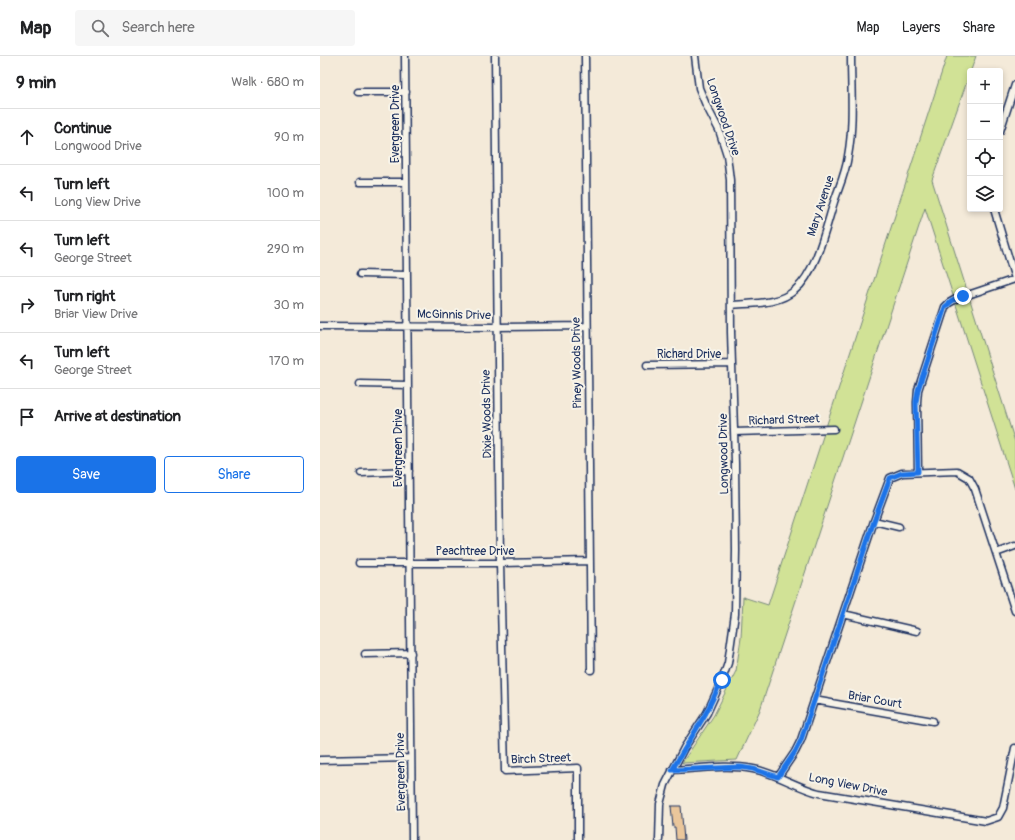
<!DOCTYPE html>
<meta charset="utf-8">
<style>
body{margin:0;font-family:Pangolin,sans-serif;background:#f6f6f6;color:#202124}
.controls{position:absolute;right:12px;top:12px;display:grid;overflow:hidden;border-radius:4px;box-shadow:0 2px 6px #0003}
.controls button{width:36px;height:36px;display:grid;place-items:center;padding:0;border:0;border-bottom:1px solid #e0e0e0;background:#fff;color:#202124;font:20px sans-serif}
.stop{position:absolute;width:12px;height:12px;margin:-9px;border:3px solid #1a73e8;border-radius:50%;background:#fff}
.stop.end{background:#1a73e8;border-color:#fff;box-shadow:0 1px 4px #0008}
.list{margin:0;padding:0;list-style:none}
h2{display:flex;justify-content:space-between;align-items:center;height:52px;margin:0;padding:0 16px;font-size:17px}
h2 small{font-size:13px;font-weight:400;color:#757577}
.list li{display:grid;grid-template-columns:26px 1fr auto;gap:12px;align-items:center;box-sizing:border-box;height:56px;padding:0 16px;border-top:1px solid #e0e0e0}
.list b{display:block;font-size:15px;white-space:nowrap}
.list p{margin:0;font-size:13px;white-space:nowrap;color:#757577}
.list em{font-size:13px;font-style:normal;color:#757577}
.actions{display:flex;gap:8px;padding:12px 16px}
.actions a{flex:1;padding:9px 0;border:1px solid #1a73e8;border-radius:4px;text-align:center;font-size:14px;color:#1a73e8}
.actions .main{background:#1a73e8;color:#fff}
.icon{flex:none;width:22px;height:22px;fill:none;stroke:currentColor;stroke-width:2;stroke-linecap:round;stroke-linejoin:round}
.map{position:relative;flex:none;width:695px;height:784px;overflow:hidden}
header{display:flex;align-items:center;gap:24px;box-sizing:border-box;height:56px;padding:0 20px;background:#fff;border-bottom:1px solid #e0e0e0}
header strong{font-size:19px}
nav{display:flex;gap:22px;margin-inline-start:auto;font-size:14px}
.search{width:280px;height:36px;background:#f6f6f6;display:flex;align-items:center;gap:10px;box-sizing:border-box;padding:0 14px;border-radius:4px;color:#757577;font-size:15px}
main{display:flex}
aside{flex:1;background:#fff}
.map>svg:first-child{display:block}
.green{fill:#d1e296;stroke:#76887a}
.building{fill:#eac69b;stroke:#1b2f5e}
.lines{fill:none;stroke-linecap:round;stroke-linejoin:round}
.minor-casing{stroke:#1b2f5e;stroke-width:9}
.minor{stroke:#f7f3e8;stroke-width:6}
.route{stroke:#1a73e8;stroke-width:5}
.labels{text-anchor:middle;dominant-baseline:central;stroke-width:4;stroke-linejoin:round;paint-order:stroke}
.street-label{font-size:12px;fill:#1b2f5e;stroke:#f7f3e8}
</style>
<header>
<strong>Map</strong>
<div class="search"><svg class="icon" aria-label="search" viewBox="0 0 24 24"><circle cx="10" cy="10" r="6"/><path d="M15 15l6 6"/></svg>Search here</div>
<nav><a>Map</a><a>Layers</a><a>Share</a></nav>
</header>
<main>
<aside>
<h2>9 min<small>Walk · 680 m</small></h2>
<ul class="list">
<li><svg class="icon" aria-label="ahead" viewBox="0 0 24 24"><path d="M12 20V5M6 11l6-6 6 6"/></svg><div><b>Continue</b><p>Longwood Drive</p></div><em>90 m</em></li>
<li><svg class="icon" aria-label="left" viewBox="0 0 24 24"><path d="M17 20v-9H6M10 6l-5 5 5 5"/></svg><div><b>Turn left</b><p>Long View Drive</p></div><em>100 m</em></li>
<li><svg class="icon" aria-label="left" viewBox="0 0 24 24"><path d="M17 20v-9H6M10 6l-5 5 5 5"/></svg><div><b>Turn left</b><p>George Street</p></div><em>290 m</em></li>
<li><svg class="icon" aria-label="right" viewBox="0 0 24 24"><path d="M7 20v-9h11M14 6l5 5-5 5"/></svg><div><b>Turn right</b><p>Briar View Drive</p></div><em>30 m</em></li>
<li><svg class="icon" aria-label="left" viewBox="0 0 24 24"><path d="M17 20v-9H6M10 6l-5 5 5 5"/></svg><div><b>Turn left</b><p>George Street</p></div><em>170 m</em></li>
<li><svg class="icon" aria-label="arrive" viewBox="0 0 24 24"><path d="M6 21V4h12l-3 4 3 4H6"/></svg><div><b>Arrive at destination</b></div></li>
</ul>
<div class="actions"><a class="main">Save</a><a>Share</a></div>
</aside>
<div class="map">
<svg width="695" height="784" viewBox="0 0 695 784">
<rect width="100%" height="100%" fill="#f4ead9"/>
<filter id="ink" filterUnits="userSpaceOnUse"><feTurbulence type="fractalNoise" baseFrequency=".025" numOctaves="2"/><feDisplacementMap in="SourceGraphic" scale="8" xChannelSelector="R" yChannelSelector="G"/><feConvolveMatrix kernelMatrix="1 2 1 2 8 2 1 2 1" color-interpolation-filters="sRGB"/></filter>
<g filter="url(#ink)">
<path class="green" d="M627 0H656L612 124 695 386V433L605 152 440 654 417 704 362 707 394 659 416 615 421 582 423 541 448 549Z"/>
<path class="building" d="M351 750H361L364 784H356L355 771H353Z"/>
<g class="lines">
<g class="minor-casing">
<path id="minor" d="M85 0 92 784
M175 0 180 507 185 715 258 712V784
M265 0 271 614
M38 36H86
M680 75 695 29
M40 126H86
M674 153 695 223
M40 218 87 219
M411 249C432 247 458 249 475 234 496 217 506 171 514 146 519 131 526 116 528 100 534 67 531 33 531 0
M0 270 177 271 267 270
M327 309 412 308
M40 328 88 329
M414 376 514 373
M598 416 597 346 598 334 625 251 629 247 636 243 695 223
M41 417 89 415
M554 465 579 471
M676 497 695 490
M39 507H180L270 505
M523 558 597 575
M45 598 91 597
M494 644 613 665
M0 704 91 702
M352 714C378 713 407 708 433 713 456 717 476 731 499 737L666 765 678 761 683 752 695 692
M458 721 475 696 481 684 554 465 570 422 582 417 637 415 649 422 655 433 695 555
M339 784 340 748 345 729 364 692 387 657 402 624 408 607 415 558 416 494 415 407 411 276 410 124 407 99 399 74 386 49 379 32 375 0"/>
</g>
<use href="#minor" class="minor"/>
</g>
</g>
<g class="lines" filter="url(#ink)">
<path class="route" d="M402 624 386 657 352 714 420 711 433 713 458 721 475 696 481 684 554 465 570 422 582 417 598 416 596 346 598 334 625 251 632 245 643 240"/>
</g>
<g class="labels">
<g class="street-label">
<text transform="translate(403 61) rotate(71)">Longwood Drive</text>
<text transform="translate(75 68) rotate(-90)">Evergreen Drive</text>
<text transform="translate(501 150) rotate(-72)">Mary Avenue</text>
<text transform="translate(134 259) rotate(1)">McGinnis Drive</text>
<text x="369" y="298">Richard Drive</text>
<text transform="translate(257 307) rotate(-91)">Piney Woods Drive</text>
<text transform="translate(167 358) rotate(-91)">Dixie Woods Drive</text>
<text transform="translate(464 364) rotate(-2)">Richard Street</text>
<text transform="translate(78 392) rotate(-90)">Evergreen Drive</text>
<text transform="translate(404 398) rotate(-91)">Longwood Drive</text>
<text x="155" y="495">Peachtree Drive</text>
<text transform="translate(555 644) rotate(10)">Briar Court</text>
<text transform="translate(221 703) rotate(-2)">Birch Street</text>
<text transform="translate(81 716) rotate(-91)">Evergreen Drive</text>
<text transform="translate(528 729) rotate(11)">Long View Drive</text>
</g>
</g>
</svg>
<div class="controls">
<button>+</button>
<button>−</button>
<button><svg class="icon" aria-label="locate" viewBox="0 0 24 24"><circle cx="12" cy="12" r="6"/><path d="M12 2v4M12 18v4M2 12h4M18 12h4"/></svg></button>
<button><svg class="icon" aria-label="layers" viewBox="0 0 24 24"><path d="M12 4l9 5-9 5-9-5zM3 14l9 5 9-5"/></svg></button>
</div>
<div class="stop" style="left:402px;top:624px"></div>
<div class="stop end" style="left:643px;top:240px"></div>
</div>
</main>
